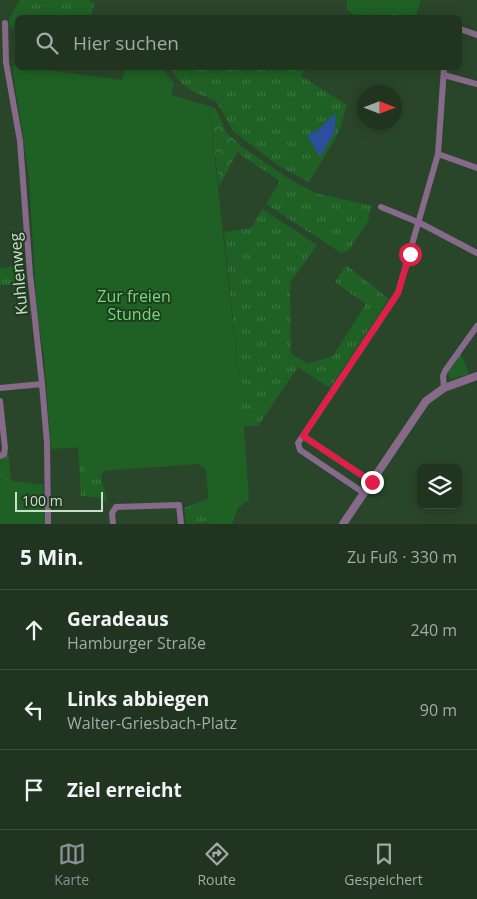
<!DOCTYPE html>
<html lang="de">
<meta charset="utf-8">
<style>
body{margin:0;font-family:"Open Sans",sans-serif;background:#283c29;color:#f1f3f6}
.controls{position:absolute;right:15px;bottom:15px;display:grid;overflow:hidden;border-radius:8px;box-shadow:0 2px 12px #0003}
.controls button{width:45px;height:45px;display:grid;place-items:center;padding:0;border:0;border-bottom:1px solid #3d4f3e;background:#203420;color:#f1f3f6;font:25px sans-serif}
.compass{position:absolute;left:357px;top:85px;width:45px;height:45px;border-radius:50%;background:#203420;box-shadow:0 2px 12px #0003;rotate:90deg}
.scale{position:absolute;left:15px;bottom:12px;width:88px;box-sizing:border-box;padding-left:5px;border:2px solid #cdddcc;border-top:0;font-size:14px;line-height:18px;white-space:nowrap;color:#cdddcc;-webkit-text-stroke:4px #1f3b20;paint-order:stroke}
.stop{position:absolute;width:15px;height:15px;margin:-11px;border:4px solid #e11d48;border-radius:50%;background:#fff}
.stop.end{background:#e11d48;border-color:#fff;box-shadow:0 1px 5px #0008}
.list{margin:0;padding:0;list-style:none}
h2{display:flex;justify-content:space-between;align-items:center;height:65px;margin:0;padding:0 20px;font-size:21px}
h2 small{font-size:16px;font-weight:400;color:#a2aaa5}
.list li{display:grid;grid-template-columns:32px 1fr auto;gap:15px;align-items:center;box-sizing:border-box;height:80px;padding:0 20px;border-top:1px solid #3d4f3e}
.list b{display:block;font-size:19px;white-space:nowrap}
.list p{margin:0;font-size:16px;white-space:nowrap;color:#a2aaa5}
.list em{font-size:16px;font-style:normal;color:#a2aaa5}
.icon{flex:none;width:28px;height:28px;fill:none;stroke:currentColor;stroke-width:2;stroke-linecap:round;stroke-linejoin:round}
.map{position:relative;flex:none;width:477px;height:524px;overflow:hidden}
.search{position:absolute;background:#203420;box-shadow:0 2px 12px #0003;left:15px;right:15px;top:15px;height:55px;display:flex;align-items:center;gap:12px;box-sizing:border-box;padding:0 18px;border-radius:8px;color:#a2aaa5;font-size:19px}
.sheet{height:305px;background:#203420}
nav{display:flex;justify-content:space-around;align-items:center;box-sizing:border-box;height:70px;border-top:1px solid #3d4f3e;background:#203420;font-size:14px;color:#a2aaa5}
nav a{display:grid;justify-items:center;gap:2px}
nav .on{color:#8c9099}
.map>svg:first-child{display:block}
.grass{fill:url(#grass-tufts)}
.forest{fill:url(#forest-crowns)}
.green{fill:#1f6024}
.water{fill:#2c4e9d}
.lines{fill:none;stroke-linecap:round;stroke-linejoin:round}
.minor{stroke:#876989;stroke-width:6}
.tertiary{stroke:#876989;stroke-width:8}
.route{stroke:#e11d48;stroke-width:6}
.labels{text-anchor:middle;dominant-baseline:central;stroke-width:4;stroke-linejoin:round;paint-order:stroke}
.street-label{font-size:16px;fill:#cdddcc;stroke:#1f3b20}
.park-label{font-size:16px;fill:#76db79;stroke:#1f3b20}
</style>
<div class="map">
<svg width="477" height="524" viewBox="0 0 477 524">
<defs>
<pattern id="grass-tufts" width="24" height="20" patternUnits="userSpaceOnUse" patternTransform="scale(1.25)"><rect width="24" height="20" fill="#1f6024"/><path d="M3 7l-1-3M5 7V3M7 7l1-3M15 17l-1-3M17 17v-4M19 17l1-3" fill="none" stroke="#3e7643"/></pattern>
<pattern id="forest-crowns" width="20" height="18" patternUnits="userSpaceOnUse" patternTransform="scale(1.25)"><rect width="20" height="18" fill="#1f6024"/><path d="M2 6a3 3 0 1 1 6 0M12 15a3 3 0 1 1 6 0" fill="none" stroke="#3e7643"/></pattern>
</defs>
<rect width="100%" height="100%" fill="#2a462a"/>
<path class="grass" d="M20 0H88L94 4 91 17 18 18 17 28 9 27V19Z
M170 68H306L301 76 347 105 338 134 309 182 279 166 233 131 216 101 192 91 181 83Z
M241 146 286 177 315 193 372 206 368 217 370 218 349 250 341 253 266 204 280 181 238 153Z
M262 209 317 245 290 283 291 354 308 364 333 356 366 304 335 282 346 265 389 299 330 388 298 367 258 426H244L224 232 251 228Z
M22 266 24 285H0V268Z
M461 354 469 374 450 379 448 372Z
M98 446 99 471H103L101 477 108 504 102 498 81 496 78 447Z
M8 451 11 481 0 479V459Z
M208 499 210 523 186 524 184 508Z"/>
<path class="forest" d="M381 6 405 15 404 17 373 18Z
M209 106 216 109 226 132 241 146 219 186Z"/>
<path class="green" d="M347 0H421L415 18 404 17 405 15 381 6 373 17H358L347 10Z
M12 65H17L18 68H33L121 80 127 68H163L174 84 171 95 209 106 243 414 249 500 238 508 232 524H210L206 469 198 464 100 471V475L85 476 83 449 98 446 51 449 44 357 37 314 29 177Z
M0 479 43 485 45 524H0Z"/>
<path class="water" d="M336 113 334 133 320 157 307 135 318 130Z"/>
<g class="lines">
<path class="minor" d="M5 23 6 62 20 141 30 274 42 384 47 443 48 524
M460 29 477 35
M444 75 477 84
M438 154 477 168
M381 207 420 223 477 253
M0 388 42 384
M444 388 443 376 445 371 477 326
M0 401 5 448 4 454 0 456
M303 436 398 293 438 154 444 68
M364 493 300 450 298 443 303 436 372 482
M113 524 112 513 116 507 179 505 181 524"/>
<path class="tertiary" d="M343 524 426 401 444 388 477 376"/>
</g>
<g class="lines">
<path class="route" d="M372 482 303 436 398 293 410 254"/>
</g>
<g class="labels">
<g class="street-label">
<text transform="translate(18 274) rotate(-95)">Kuhlenweg</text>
</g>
<g class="park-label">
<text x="134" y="296">Zur freien<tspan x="134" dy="18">Stunde</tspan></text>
</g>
</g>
</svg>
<div class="controls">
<button><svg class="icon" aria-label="layers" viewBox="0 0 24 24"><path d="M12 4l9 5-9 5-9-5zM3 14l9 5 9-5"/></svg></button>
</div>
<svg class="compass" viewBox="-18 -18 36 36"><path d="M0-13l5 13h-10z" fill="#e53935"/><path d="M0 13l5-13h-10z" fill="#a2aaa5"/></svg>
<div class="scale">100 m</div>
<div class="stop" style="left:410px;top:254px"></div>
<div class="stop end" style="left:372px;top:482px"></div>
<div class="search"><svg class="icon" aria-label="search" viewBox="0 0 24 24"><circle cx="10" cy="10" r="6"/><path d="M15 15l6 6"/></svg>Hier suchen</div>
</div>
<section class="sheet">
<h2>5 Min.<small>Zu Fuß · 330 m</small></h2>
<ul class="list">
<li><svg class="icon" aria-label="ahead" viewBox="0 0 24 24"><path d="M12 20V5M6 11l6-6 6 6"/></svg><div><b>Geradeaus</b><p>Hamburger Straße</p></div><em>240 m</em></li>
<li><svg class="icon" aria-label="left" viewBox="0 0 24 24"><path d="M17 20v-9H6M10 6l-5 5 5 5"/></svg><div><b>Links abbiegen</b><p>Walter-Griesbach-Platz</p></div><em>90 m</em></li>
<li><svg class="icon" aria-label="arrive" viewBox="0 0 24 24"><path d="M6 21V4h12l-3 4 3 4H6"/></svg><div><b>Ziel erreicht</b></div></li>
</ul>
</section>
<nav>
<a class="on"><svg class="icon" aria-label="map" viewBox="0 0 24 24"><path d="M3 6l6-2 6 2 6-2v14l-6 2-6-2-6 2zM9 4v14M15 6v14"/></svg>Karte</a>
<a><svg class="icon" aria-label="directions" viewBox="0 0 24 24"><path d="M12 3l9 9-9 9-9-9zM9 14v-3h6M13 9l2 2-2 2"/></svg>Route</a>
<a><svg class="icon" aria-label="saved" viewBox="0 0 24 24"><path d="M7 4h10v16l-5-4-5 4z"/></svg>Gespeichert</a>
</nav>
